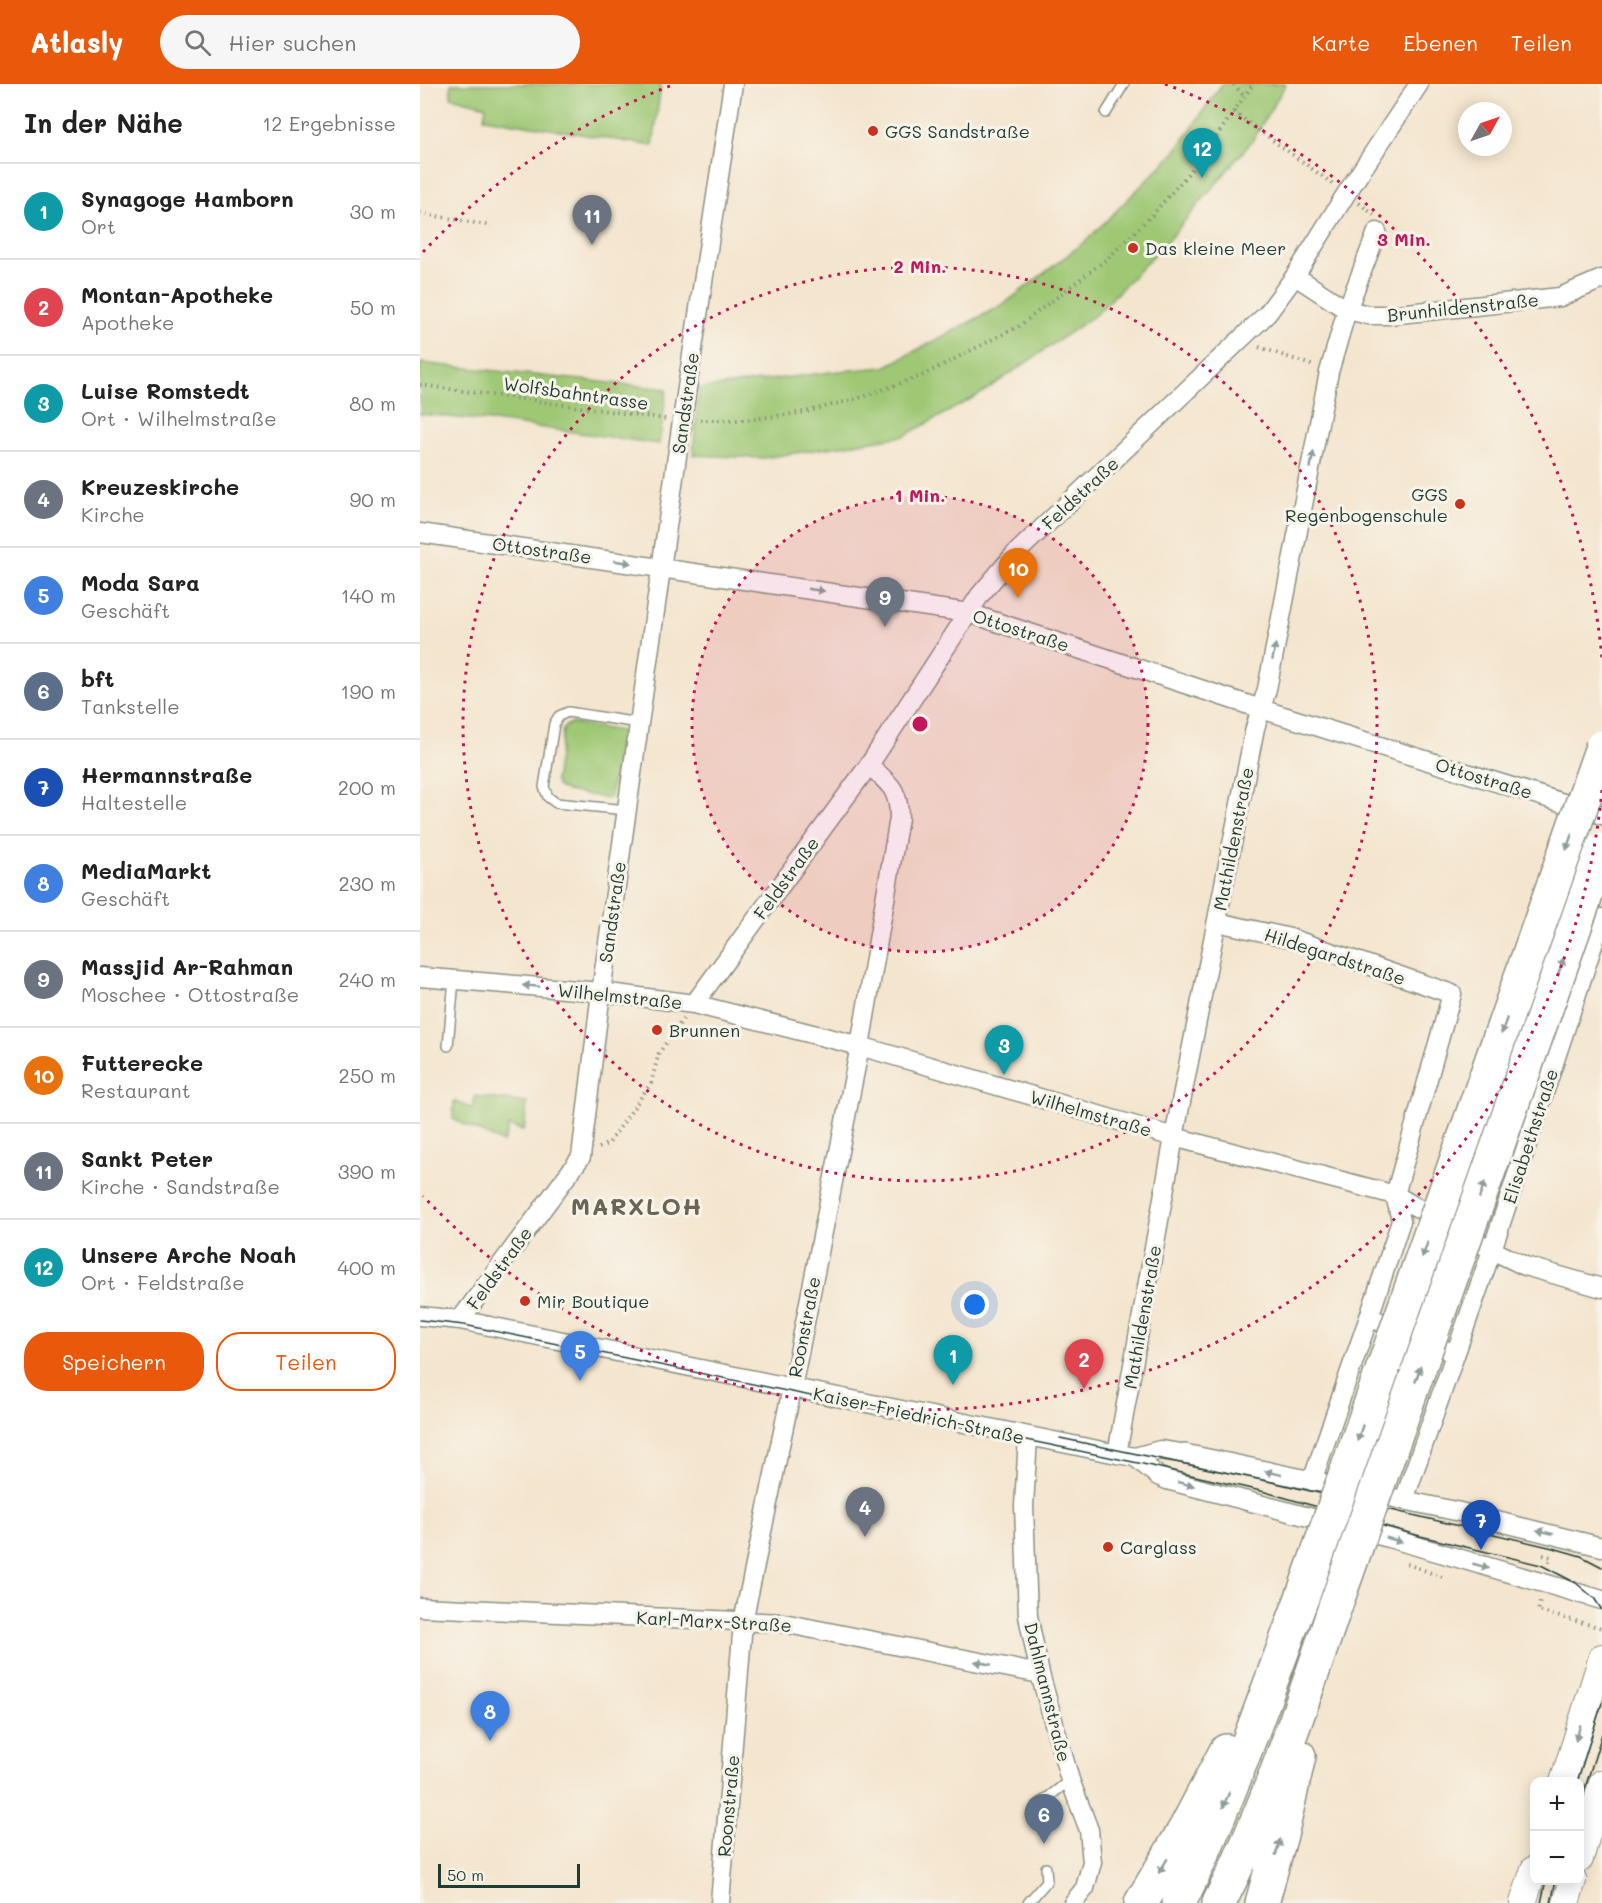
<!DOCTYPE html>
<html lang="de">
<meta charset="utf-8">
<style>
body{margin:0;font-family:Mali,sans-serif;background:#f6f6f6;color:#222}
.controls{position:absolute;right:18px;bottom:18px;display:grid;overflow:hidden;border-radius:12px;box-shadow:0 3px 15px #0003}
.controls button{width:54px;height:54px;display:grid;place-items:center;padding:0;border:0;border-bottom:2px solid #e0e0e0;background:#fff;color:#222;font:30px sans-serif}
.compass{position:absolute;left:1038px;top:18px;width:54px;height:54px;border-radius:50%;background:#fff;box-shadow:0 3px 15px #0003;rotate:50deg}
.scale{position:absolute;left:18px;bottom:15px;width:142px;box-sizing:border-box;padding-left:6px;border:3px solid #1f3d34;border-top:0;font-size:16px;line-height:21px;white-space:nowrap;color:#1f3d34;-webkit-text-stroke:4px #f7f3e8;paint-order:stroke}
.you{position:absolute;left:555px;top:1221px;width:21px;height:21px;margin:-15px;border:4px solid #fff;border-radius:50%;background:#1a73e8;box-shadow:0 0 0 9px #1a73e833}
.badge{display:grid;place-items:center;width:39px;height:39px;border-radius:50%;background:#ea580c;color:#fff;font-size:20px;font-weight:700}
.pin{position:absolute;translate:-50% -50px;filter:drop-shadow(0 2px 3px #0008)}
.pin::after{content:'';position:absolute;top:32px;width:21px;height:18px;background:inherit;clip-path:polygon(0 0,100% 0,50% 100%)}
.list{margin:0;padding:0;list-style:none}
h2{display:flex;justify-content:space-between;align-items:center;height:78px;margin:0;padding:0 24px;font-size:26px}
h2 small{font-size:20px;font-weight:400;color:#767676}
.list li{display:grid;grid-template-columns:39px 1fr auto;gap:18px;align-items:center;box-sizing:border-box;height:96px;padding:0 24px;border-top:2px solid #e0e0e0}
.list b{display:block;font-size:22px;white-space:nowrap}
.list p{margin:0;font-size:20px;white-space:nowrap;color:#767676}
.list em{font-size:20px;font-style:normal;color:#767676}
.actions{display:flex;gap:12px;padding:18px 24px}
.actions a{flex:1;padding:14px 0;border:2px solid #ea580c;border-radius:24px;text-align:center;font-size:21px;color:#ea580c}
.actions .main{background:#ea580c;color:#fff}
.icon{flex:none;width:33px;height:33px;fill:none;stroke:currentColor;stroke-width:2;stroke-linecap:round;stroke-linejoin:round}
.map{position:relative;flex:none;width:1182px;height:1819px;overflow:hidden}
header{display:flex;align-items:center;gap:36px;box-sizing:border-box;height:84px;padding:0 30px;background:#ea580c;color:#fff}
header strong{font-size:28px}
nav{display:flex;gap:33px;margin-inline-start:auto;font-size:21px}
.search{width:420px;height:54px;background:#f6f6f6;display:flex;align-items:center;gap:15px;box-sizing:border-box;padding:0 21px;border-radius:33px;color:#767676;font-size:22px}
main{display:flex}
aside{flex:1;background:#fff}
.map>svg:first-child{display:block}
.green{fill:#9fc874;stroke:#5f8254;stroke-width:1.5}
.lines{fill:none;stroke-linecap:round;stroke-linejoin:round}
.lane-casing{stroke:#8a9181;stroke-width:12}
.street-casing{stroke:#8a9181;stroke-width:21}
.secondary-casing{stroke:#8a9181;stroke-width:28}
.highway-casing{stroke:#8a9181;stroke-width:36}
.path{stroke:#8a9181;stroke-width:4;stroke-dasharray:1.5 4.5;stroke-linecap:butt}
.lane{stroke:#fff;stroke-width:9}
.street{stroke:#fff;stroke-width:18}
.secondary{stroke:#fff;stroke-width:26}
.highway{stroke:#fff;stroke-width:33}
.tram{stroke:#1f3d34;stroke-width:1.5}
.highway-bridge-casing{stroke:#8a9181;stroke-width:36;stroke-linecap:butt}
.highway-bridge{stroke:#fff;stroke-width:33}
.oneway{fill:#8f9e9a}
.ring{fill:none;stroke:#c2185b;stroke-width:3;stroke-dasharray:3 6}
.poi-dot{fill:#c8321e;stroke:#f7f3e8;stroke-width:2}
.labels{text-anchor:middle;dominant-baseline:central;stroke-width:6;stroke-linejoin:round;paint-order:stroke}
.poi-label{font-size:18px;fill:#1f3d34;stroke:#f7f3e8;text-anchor:start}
.street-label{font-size:18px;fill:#1f3d34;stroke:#f7f3e8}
.district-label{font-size:24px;font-weight:bold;letter-spacing:1.5px;fill:#6a6456;stroke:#f7f3e8}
.centre{fill:#c2185b;stroke:#f7f3e8;stroke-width:3}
.ring-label{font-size:18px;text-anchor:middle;font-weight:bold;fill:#c2185b;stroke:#f7f3e8;stroke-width:6;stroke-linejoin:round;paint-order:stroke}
</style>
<header>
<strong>Atlasly</strong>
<div class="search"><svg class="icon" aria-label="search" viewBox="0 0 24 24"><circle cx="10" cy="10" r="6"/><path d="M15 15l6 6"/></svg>Hier suchen</div>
<nav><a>Karte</a><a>Ebenen</a><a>Teilen</a></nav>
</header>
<main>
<aside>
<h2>In der Nähe<small>12 Ergebnisse</small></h2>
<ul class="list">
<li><span class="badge" style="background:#0f9aa8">1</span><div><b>Synagoge Hamborn</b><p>Ort</p></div><em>30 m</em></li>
<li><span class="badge" style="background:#e0444e">2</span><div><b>Montan-Apotheke</b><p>Apotheke</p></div><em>50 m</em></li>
<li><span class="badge" style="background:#0f9aa8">3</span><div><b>Luise Romstedt</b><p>Ort · Wilhelmstraße</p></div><em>80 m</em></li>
<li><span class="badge" style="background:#6b7280">4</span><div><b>Kreuzeskirche</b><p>Kirche</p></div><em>90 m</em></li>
<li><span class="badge" style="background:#3f7fe0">5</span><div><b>Moda Sara</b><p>Geschäft</p></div><em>140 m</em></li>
<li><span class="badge" style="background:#5c6f8a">6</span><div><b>bft</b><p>Tankstelle</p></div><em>190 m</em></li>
<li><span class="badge" style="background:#1a4fb4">7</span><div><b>Hermannstraße</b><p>Haltestelle</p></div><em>200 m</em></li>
<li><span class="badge" style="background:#3f7fe0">8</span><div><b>MediaMarkt</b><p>Geschäft</p></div><em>230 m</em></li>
<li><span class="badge" style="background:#6b7280">9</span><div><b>Massjid Ar-Rahman</b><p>Moschee · Ottostraße</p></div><em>240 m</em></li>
<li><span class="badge" style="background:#e8710a">10</span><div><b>Futterecke</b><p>Restaurant</p></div><em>250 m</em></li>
<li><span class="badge" style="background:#6b7280">11</span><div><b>Sankt Peter</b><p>Kirche · Sandstraße</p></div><em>390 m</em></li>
<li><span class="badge" style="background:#0f9aa8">12</span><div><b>Unsere Arche Noah</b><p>Ort · Feldstraße</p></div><em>400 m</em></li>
</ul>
<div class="actions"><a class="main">Speichern</a><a>Teilen</a></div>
</aside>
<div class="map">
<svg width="1182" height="1819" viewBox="0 0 1182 1819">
<rect width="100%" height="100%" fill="#f7f3e8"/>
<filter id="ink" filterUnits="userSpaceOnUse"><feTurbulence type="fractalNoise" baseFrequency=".0167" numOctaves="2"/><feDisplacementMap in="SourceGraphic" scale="12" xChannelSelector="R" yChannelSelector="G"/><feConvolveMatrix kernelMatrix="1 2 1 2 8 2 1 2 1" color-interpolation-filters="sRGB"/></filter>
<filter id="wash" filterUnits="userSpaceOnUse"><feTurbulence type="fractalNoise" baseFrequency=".008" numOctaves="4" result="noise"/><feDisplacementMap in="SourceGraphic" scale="24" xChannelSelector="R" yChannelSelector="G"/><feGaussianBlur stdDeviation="1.35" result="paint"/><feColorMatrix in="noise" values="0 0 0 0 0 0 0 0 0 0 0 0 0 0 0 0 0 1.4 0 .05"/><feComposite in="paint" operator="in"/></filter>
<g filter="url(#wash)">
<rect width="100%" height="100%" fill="#f4e5ce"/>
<path class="green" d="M31 0H241L233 62 64 34 66 22 31 13Z
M802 0H866L832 57 752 152 678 229 562 309 484 352 343 374 273 371 279 305 410 288 465 283 584 220 667 156 755 68Z
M0 279 247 305 239 360 81 338 0 330Z
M152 639 202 647 190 713 185 714 147 707 138 703 135 697 143 645 147 641Z
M55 1012 107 1019 104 1047 89 1042 83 1059 33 1035 34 1017 52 1025Z"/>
</g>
<g filter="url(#ink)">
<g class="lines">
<g class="lane-casing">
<path id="lane" d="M686 29 704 0
M207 726 136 719 128 713 124 703 134 640 139 632 148 628 219 639
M28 962 34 896
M619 1737 617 1722 650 1696
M608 1819 627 1797 626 1784"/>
</g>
<g class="street-casing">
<path id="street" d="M875 192 927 226 949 231H969L1140 213 1182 195
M0 449 549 529 841 625 1182 731
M797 838 870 854 1032 910 975 1111 981 1137 949 1233 1035 1270
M0 893 181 908 274 920 440 962 754 1053 975 1111 1072 1166 1105 1182 1182 1204
M274 920 449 681 560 511 594 471 847 230 875 192 926 110 999 0
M0 1232 40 1236 697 1370 715 1373 740 1366 767 1370 1040 1428 1182 1463
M40 1236 161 1073 181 908 262 337 313 0
M608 1353 604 1422 608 1532 620 1590 650 1696 669 1746 672 1778 665 1804 653 1819
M697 1370 754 1053 835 644 847 605 909 288 927 226 957 148
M715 1373 738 1392 747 1396 969 1454 1182 1516
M892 1397 949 1233
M984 1416 1072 1166 1182 834
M0 1523 363 1539 620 1590
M300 1819 323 1538 371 1309 440 962 479 734C479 704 469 700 449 681"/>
</g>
<g class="secondary-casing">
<path id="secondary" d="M1143 1698 1182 1573
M1160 1775 1182 1699
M1103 1819 1114 1785
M1146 1819 1153 1796"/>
</g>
<g class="highway-casing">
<path id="highway" d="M721 1819 765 1745 806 1667
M759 1819C809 1720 844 1615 883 1511
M799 1819C847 1725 881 1623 915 1523
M842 1819 862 1747 879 1672"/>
</g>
<path class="path" d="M814 0 825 14
M814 28 913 100
M939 119 954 131
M0 129 71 142
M839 263 894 282
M0 301 246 335
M280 336H326L385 328 439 314 501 292 599 242 688 174 732 131 780 76 833 0
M179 1064 189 1059 231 999 239 969 263 935
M1123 1471 1131 1473 1129 1482
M987 1480 1025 1494
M1120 1518 1118 1527 1182 1544"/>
<use href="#lane" class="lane"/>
<use href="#street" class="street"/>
<use href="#secondary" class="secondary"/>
<use href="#highway" class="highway"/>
<path class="tram" d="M0 1236 44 1241 723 1380 845 1408 1000 1452 1121 1481 1156 1499 1174 1514 1182 1526
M640 1354 852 1398 1133 1464 1161 1472 1182 1483
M1157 1698 1182 1619
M1160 1720 1182 1650
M1121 1819 1126 1796
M1131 1819 1136 1796"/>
<g class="highway-bridge-casing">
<path id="highway-bridge" d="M883 1511 1182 663
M915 1523 1182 766"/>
</g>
<use href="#highway-bridge" class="highway-bridge"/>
</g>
<defs><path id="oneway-solid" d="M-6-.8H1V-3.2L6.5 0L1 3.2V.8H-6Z" transform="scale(1.5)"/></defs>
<g class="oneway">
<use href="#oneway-solid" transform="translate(892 376) rotate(-79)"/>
<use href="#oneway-solid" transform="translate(203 478) rotate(8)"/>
<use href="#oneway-solid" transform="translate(396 506) rotate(8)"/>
<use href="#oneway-solid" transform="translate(854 568) rotate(-79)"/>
<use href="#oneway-solid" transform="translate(1149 758) rotate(109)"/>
<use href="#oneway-solid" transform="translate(1141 882) rotate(-71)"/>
<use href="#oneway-solid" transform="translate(111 902) rotate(-175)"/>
<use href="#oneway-solid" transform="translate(1084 942) rotate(109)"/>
<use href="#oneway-solid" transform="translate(1062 1106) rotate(-71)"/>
<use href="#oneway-solid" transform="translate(1005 1166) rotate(109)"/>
<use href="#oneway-solid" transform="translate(998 1290) rotate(-71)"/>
<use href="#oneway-solid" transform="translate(940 1349) rotate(109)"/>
<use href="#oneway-solid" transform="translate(853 1389) rotate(-168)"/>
<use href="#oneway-solid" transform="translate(766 1400) rotate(13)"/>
<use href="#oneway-solid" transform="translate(1125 1448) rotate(-166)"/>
<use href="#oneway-solid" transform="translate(974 1456) rotate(17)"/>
<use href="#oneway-solid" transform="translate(1061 1482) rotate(16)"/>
<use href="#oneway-solid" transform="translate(563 1579) rotate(-169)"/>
<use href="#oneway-solid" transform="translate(1158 1649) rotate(107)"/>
<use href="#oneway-solid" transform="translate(806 1716) rotate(113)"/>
<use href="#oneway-solid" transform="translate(858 1763) rotate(-74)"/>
<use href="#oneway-solid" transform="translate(743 1782) rotate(121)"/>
</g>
</g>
<circle cx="500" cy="640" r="228" fill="#c2185b" fill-opacity=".12"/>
<g class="ring">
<circle cx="500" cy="640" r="228"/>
<circle cx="500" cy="640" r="457"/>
<path d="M1182 706A685 685 0 0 1 3 1112M3 168A685 685 0 0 1 255 0M745 0A685 685 0 0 1 1182 574"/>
</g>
<g class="poi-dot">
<circle cx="453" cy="47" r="6"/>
<circle cx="713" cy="164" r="6"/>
<circle cx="1040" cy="420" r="6"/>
<circle cx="237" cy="946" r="6"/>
<circle cx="105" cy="1217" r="6"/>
<circle cx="688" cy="1463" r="6"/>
</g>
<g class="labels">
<g class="poi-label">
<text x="465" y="47">GGS Sandstraße</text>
<text x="725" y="164">Das kleine Meer</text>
<text x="1028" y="410" text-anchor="end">GGS<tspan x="1028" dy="21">Regenbogenschule</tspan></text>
<text x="249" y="946">Brunnen</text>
<text x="117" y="1217">Mir Boutique</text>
<text x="700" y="1463">Carglass</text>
</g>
<g class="street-label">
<text transform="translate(1043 223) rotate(-6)">Brunhildenstraße</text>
<text transform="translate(156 309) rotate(8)">Wolfsbahntrasse</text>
<text transform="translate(265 319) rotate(-82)">Sandstraße</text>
<text transform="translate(660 409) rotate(-43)">Feldstraße</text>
<text transform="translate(122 466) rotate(8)">Ottostraße</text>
<text transform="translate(601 546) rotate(18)">Ottostraße</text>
<text transform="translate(1064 694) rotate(17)">Ottostraße</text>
<text transform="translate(813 755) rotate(-79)">Mathildenstraße</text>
<text transform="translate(366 794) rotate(-54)">Feldstraße</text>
<text transform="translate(192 828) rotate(-82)">Sandstraße</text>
<text transform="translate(915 872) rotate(18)">Hildegardstraße</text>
<text transform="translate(200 912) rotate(6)">Wilhelmstraße</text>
<text transform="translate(671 1029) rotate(16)">Wilhelmstraße</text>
<text transform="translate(1110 1052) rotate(-72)">Elisabethstraße</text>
<text transform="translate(79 1184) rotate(-54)">Feldstraße</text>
<text transform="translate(722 1233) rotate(-80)">Mathildenstraße</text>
<text transform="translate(384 1243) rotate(-79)">Roonstraße</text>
<text transform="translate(499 1331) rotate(12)">Kaiser-Friedrich-Straße</text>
<text transform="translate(294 1537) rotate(3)">Karl-Marx-Straße</text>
<text transform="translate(628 1608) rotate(76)">Dahlmannstraße</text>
<text transform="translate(308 1722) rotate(-85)">Roonstraße</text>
</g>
<g class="district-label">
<text x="217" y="1121">MARXLOH</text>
</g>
</g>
<circle cx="500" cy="640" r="9" class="centre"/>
<g class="ring-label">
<text x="984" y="162">3 Min.</text>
<text x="500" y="189">2 Min.</text>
<text x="500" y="418">1 Min.</text>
</g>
</svg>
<div class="controls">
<button>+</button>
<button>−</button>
</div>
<svg class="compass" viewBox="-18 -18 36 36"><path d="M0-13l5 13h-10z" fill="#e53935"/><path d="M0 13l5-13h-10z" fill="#767676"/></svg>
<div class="scale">50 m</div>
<div class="you"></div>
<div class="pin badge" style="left:533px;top:1301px;background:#0f9aa8">1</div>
<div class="pin badge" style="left:664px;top:1305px;background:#e0444e">2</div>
<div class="pin badge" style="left:584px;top:991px;background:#0f9aa8">3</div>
<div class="pin badge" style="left:445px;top:1453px;background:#6b7280">4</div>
<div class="pin badge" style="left:160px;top:1297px;background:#3f7fe0">5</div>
<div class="pin badge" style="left:624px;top:1760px;background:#5c6f8a">6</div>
<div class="pin badge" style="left:1061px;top:1466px;background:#1a4fb4">7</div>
<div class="pin badge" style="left:70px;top:1657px;background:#3f7fe0">8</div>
<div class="pin badge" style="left:465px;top:543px;background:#6b7280">9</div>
<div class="pin badge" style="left:598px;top:514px;background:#e8710a">10</div>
<div class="pin badge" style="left:172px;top:161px;background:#6b7280">11</div>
<div class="pin badge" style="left:782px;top:94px;background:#0f9aa8">12</div>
</div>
</main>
